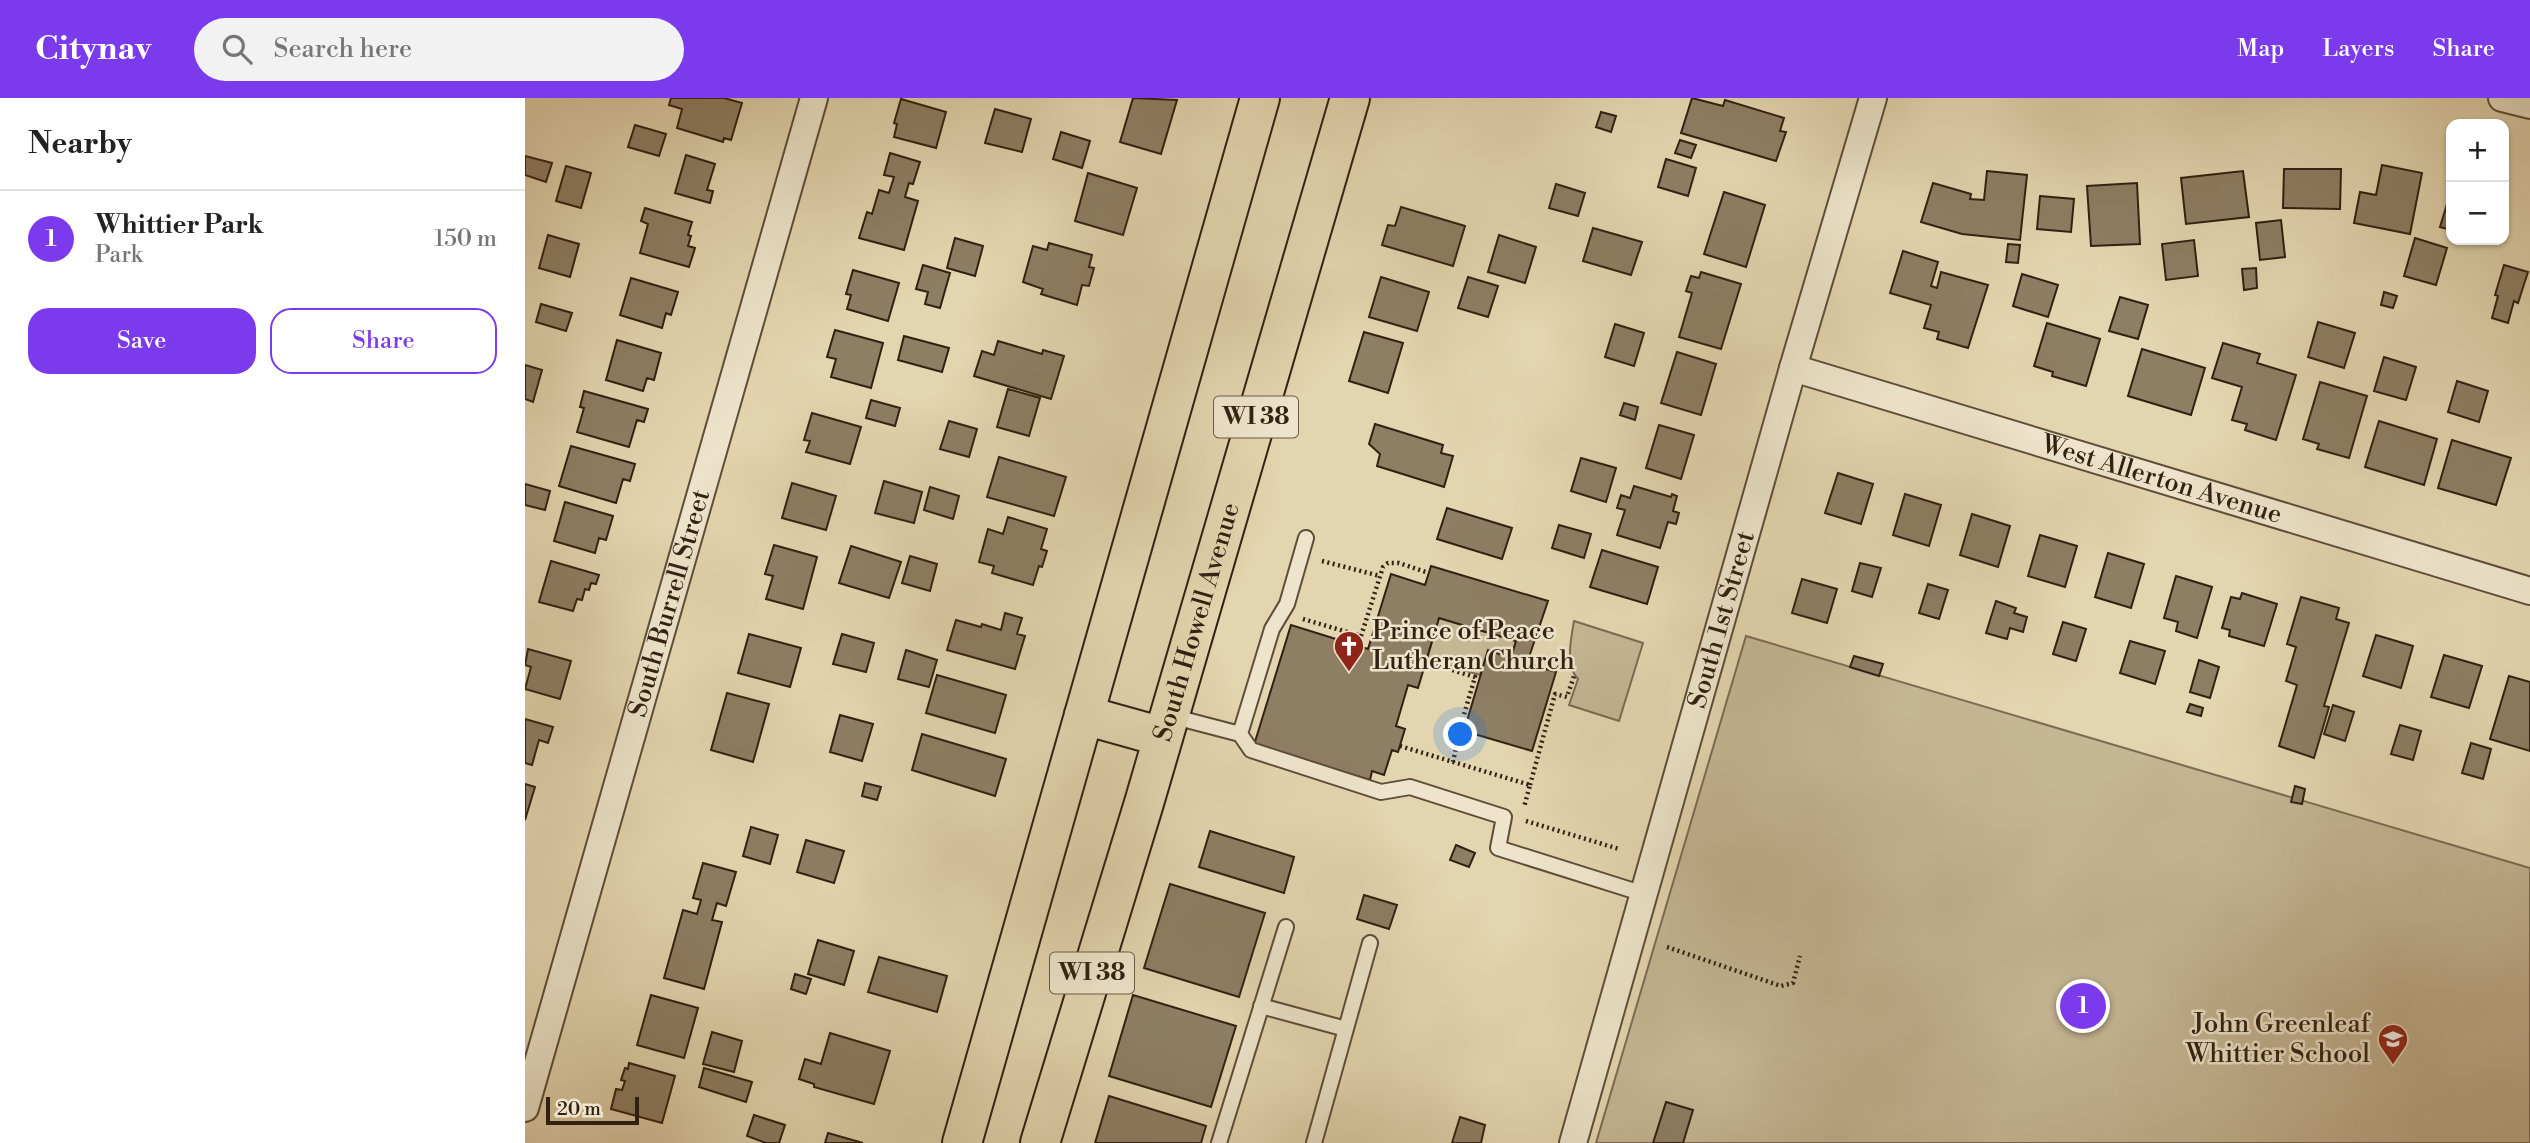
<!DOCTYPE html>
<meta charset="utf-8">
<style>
body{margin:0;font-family:"Libre Bodoni",serif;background:#f2f2f2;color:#222}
.controls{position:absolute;right:21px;top:21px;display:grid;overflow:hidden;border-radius:14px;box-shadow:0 2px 5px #0004}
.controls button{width:63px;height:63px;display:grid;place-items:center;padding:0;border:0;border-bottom:2px solid #e0e0e0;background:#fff;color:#222;font:35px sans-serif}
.scale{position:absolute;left:21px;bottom:18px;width:93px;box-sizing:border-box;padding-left:7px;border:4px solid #322012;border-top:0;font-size:19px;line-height:24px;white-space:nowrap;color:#322012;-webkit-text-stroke:5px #ede4cb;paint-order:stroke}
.you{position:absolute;left:936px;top:637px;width:24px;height:24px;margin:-18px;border:5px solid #fff;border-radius:50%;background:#1a73e8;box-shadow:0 0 0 10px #1a73e833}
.badge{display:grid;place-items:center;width:46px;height:46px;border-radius:50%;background:#7c3aed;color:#fff;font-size:23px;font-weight:700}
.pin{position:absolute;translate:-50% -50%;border:4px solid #fff;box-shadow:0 2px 7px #0006}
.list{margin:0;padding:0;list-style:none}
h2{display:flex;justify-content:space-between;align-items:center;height:91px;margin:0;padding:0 28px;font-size:30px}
h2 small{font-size:23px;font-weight:400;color:#767676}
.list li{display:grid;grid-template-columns:46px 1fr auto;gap:21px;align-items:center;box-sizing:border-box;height:98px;padding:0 28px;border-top:2px solid #e0e0e0}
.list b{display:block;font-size:26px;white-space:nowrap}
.list p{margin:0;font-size:23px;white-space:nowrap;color:#767676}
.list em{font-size:23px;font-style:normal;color:#767676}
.actions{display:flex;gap:14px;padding:21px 28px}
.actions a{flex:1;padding:16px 0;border:2px solid #7c3aed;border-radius:21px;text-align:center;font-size:24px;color:#7c3aed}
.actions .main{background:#7c3aed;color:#fff}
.icon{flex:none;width:38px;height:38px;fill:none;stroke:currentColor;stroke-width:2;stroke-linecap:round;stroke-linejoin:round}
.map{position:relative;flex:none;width:2005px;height:1045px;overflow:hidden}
header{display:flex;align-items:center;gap:42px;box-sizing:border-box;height:98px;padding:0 35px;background:#7c3aed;color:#fff}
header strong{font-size:33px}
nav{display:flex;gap:38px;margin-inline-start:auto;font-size:24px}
.search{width:490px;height:63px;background:#f2f2f2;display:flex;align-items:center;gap:18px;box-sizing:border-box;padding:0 24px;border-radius:38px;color:#767676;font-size:26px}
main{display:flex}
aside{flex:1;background:#fff}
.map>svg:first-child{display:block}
.green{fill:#c5b694;stroke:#7c6b53;stroke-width:2}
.building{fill:#8e7e64;stroke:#322012;stroke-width:2}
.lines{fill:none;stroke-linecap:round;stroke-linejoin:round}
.service-casing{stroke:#5e4d39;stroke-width:18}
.minor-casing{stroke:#5e4d39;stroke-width:30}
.primary-casing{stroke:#322012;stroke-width:42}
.path{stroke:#322012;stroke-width:4.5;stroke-dasharray:2 3.5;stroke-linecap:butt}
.service{stroke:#ede4cb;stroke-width:14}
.minor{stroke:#ede4cb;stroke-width:26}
.primary{stroke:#e3d5af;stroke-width:38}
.labels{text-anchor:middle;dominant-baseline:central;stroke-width:5;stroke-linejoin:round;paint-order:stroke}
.shield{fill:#ede4cb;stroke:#6a5b4a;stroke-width:2}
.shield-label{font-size:24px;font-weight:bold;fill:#322012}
.street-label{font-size:26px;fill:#322012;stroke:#ede4cb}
.poi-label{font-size:26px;fill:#322012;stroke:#ede4cb;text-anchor:start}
</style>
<header>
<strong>Citynav</strong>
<div class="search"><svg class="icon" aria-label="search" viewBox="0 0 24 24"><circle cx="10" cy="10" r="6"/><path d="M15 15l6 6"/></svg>Search here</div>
<nav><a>Map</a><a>Layers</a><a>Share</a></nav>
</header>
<main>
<aside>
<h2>Nearby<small></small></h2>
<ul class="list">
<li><span class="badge">1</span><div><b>Whittier Park</b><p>Park</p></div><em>150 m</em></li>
</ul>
<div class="actions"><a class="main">Save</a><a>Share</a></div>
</aside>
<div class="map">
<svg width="2005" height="1045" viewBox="0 0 2005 1045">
<rect width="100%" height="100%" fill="#e3d5af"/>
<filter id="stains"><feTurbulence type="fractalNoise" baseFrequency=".00286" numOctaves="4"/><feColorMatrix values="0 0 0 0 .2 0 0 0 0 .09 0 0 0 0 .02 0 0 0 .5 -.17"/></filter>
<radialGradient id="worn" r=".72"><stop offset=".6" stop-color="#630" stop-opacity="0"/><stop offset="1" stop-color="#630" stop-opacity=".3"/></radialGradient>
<path class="green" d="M914 520 991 543 986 560 963 553 955 577 902 561Z
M1049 523 1118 545 1094 623 1044 607 1053 581C1040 568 1046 540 1049 523Z
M1221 538 2005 770V1045H1071Z"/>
<path class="building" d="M146 0H199L217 5 206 42 199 40 198 44 152 30 157 11 144 7Z
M608 0 652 2 636 56 595 44Z
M1167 0 1198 8 1200 2 1259 20 1255 33 1261 34 1251 63 1156 35Z
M376 1 421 14 411 50 369 39 372 26 369 25Z
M470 11 506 21 497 54 460 45Z
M1076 14 1091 18 1086 34 1071 29Z
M110 27 141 36 134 58 103 49Z
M536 34 565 43 557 70 528 61Z
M1155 42 1171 47 1166 60 1150 55Z
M365 55 395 64 388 86 384 85 380 99 393 103 379 152 334 140 342 114 347 116 354 92 364 95 369 79 359 77Z
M161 57 190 66 182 92 188 93 185 105 150 95Z
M0 58 27 65 21 84 0 77Z
M1141 61 1171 70 1163 98 1133 89Z
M1857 67 1897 75 1885 136 1829 125 1835 94 1851 97Z
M41 68 66 75 56 110 31 103Z
M1759 71H1816L1815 111 1758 110Z
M1462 73 1502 77 1495 142 1437 136 1396 124 1408 85 1446 96 1445 101 1459 102Z
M1718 73 1724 119 1661 126 1656 80Z
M563 75 612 90 598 137 550 123Z
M1612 85 1615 146 1566 148 1562 88Z
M1031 86 1060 95 1053 118 1024 110Z
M1926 93V132L1915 129Z
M1199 94 1240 107 1221 169 1179 156Z
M1515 98 1549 101 1546 134 1512 131Z
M876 109 940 128 928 168 857 147 863 127 870 128Z
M120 110 167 124 163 137 166 138 163 148 170 150 164 169 115 155 123 126 116 123Z
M1756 122 1760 159 1735 162 1731 125Z
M1068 130 1117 144 1106 177 1058 163Z
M23 137 54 146 45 179 14 170Z
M974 137 1011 149 1000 185 963 174Z
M430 140 458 148 450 178 422 170Z
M1890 140 1922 150 1911 187 1879 178Z
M1669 142 1673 178 1641 182 1637 146Z
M524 145 567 157 564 169 569 170 564 188 557 187 552 207 516 196 518 191 498 184 508 148 522 152Z
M1483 146 1495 147 1493 165 1481 164Z
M1378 153 1413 164 1406 188 1412 190 1416 174 1463 187 1443 250 1412 241 1414 234 1399 230 1406 207 1365 195Z
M398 167 425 175 415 210 400 206 403 194 391 191Z
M1979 167 2003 174 1993 205 1989 203 1983 225 1967 220 1973 198 1970 197Z
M1731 170 1732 190 1719 192 1717 171Z
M328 172 374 185 363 223 322 211 326 197 321 196Z
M1176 174 1216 186 1196 251 1154 239 1167 195 1161 193 1166 178 1174 180Z
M1497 176 1533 187 1523 219 1488 208Z
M856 179 904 194 892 233 844 219Z
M943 179 973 188 963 219 933 210Z
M106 180 153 194 146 217 141 215 137 230 95 217Z
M1859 194 1872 198 1868 210 1856 207Z
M1595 199 1623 207 1613 241 1584 233Z
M16 206 47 215 41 233 11 224Z
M1793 224 1830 235 1819 270 1783 259Z
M1522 225 1575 241 1561 288 1527 278 1528 274 1509 268Z
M1090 226 1119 235 1109 268 1080 259Z
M310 232 358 245 346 290 306 279 311 261 302 259Z
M839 234 878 245 863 295 824 283Z
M379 238 424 250 417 274 373 262Z
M92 242 136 255 129 282 122 280 118 293 81 282Z
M473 243 517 256 518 252 539 258 526 301 449 278 457 253 469 257Z
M1698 245 1735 256 1732 265 1771 277 1751 342 1720 332 1722 326 1707 322 1717 289 1687 280Z
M1617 251 1680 270 1666 317 1603 298Z
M1152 254 1191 266 1176 317 1136 305Z
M1859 259 1891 269 1881 302 1849 293Z
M0 267 17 272 8 304 0 301Z
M1932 283 1963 293 1954 324 1923 314Z
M1795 284 1842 298 1824 360 1792 351 1794 346 1778 341Z
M483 291 515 300 504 338 472 329Z
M59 293 123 311 119 324 112 322 104 349 52 334 59 310 55 309Z
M346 302 375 310 370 328 341 320Z
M1099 305 1113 309 1110 322 1095 317Z
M287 315 336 329 325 366 281 354 285 343 279 342Z
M424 323 452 331 444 359 415 351Z
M1854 323 1912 341 1899 387 1840 369Z
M850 326 918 347 916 355 928 358 919 389 852 368 855 356 844 346Z
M1134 327 1169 337 1156 381 1121 370Z
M1927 342 1986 360 1971 407 1913 390Z
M46 348 110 366 105 383 98 381 91 405 34 388Z
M474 359 541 379 529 418 462 399Z
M1056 360 1091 370 1081 404 1046 393Z
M1313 375 1348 386 1336 426 1300 415Z
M359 383 397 394 389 425 350 415Z
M267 385 311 398 301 432 257 420Z
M0 386 25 393 20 412 0 407Z
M1109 388 1146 399 1147 396 1152 398 1148 413 1154 415 1151 426 1143 424 1135 450 1092 437 1100 412 1092 410 1096 397 1105 400Z
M405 389 434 398 428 421 399 412Z
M1380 396 1416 407 1404 448 1368 437Z
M40 404 88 418 81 442 74 440 70 455 29 443Z
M922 410 987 430 977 461 912 441Z
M1447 416 1485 428 1473 469 1435 457Z
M483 419 522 431 516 451 522 453 517 469 514 468 508 487 467 475 469 468 454 464 463 431 478 436Z
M1034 427 1066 436 1059 460 1027 450Z
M1515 437 1552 448 1540 489 1503 478Z
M249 447 292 459 278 511 241 501 248 478 240 476Z
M326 448 376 464 364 500 314 485Z
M1077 452 1133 469 1122 506 1065 489Z
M1583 455 1619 466 1606 510 1570 499Z
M385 458 412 466 405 493 377 485Z
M26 463 74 477 71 486 66 485 64 492 60 491 57 502 52 501 48 513 14 504Z
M1335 465 1356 470 1347 499 1327 493Z
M906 468 1023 503 1002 565 1031 574 1007 653 939 633 963 552 986 560 991 543 914 520 893 590 883 587 871 628 880 631 873 654 867 652 859 677 847 673 845 682 729 647 766 527 843 551 866 476 900 487Z
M1651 478 1687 489 1672 540 1651 533 1653 524 1639 520Z
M1277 481 1312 491 1302 525 1267 515Z
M1403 486 1423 492 1414 521 1394 515Z
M1717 495 1752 506 1739 548 1704 538 1705 532 1697 530 1706 499 1715 501Z
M1776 499 1814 510 1811 521 1824 525 1799 608 1804 609 1789 660 1754 648 1772 587 1761 583 1771 549 1762 546Z
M1471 503 1491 510 1489 515 1502 519 1498 534 1485 530 1482 541 1461 535Z
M480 515 497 520 492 536 500 538 490 571 422 552 431 522 456 529 457 526 476 532Z
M1538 524 1561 531 1551 563 1528 556Z
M224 536 276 550 265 589 213 575Z
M317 536 349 545 341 574 308 566Z
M1851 537 1888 548 1876 590 1838 578Z
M1605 543 1640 553 1630 586 1595 575Z
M3 551 46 563 35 601 0 591 6 569 0 567Z
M381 552 412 562 404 589 373 581Z
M1919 557 1957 568 1944 610 1906 599Z
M1329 558 1358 566 1354 578 1325 569Z
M1674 562 1694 569 1685 600 1665 594Z
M412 577 481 597 470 635 401 615Z
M1984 578 2005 584V653L1965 641Z
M202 595 244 606 228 664 186 652Z
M1665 606 1678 610 1676 618 1662 614Z
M1808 607 1829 614 1820 643 1799 636Z
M315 617 348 626 337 663 305 654Z
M0 621 28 629 23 645 14 642 7 667 0 665Z
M1875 627 1896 633 1888 662 1866 656Z
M397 636 481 661 470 698 387 672Z
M1946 645 1966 651 1958 681 1937 675Z
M340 685 356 689 352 702 337 698Z
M0 686 10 689 0 722Z
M1770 688 1780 691 1777 706 1766 704Z
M226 729 253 737 245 766 218 758Z
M685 733 769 759 759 795 674 769Z
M281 742 319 753 309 785 272 774Z
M931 747 950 755 944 769 925 762Z
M178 765 211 774 201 808 192 805 187 822 197 824 179 891 139 880 158 812 172 816 176 802 168 800Z
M645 786 740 815 714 899 619 870Z
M839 797 872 807 864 831 832 821Z
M293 842 329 853 319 887 283 876Z
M354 859 422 878 412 914 343 894Z
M270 876 286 881 281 896 266 891Z
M126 897 173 910 159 960 112 947Z
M608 897 711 928 686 1009 584 978Z
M187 934 217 943 209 974 178 966Z
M305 935 365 953 349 1006 289 989V986L274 981 280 961 296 966Z
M104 965 150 978 137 1025 86 1011 91 991 97 992 100 983 96 982 100 970 103 971Z
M179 970 227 984 221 1004 174 989Z
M584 998 681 1028 676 1045H570Z
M1141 1004 1168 1012 1158 1045H1128Z
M229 1017 260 1027 254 1045H241L222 1038Z
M935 1019 960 1027 956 1045H927Z
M303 1035 338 1045H300Z"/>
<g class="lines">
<g class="service-casing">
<path id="service" d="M646 618 715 636 747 531 762 506 781 440
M715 636 726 652 856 694 885 689 979 719 973 750 1119 796
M736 908 821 931
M694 1045 761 829
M789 1045 845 845"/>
</g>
<g class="minor-casing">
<g id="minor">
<path d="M1977 0 2005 7"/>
<path id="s1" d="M1268 270 2005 493"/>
<path id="s2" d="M0 1010 289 0"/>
<path id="s3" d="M1048 1045 1268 270 1348 0"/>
</g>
</g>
<g class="primary-casing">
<g id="primary">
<path d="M559 617 638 639"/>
<path d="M437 1045 735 0"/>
<path id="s4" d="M515 1045 619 705 825 0"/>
</g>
</g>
<path class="path" d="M797 463 855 478
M778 521 836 538 858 469 863 465H874L904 475
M901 564 950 579 936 627 928 664
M875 648 1005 687 999 709
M1005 687 1030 596 1042 599 1049 578
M1001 723 1094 751
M1142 849 1256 888 1268 885 1275 858"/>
<use href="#service" class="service"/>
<use href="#minor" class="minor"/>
<use href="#primary" class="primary"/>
</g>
<defs>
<g id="church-pin" transform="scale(1.575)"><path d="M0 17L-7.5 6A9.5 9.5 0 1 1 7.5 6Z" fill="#8f2418" stroke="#ede4cb"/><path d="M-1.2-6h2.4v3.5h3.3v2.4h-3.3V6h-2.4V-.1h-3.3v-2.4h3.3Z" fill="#fff"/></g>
<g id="school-pin" transform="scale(1.575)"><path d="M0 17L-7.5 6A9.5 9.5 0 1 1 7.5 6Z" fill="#8f2418" stroke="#ede4cb"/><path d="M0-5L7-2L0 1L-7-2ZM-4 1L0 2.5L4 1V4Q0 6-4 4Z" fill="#fff"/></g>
</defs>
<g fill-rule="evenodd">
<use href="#church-pin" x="824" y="548"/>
<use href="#school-pin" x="1868" y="941"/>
</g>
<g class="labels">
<g class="shield">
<rect x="689" y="298.5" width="84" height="41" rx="5"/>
<rect x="525" y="854.5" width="84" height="41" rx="5"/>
</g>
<g class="shield-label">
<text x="731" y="319">WI 38</text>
<text x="567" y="875">WI 38</text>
</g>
<g class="street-label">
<text stroke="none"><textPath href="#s1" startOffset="385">West Allerton Avenue</textPath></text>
<text stroke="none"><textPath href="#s2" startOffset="525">South Burrell Street</textPath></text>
<text stroke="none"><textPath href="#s3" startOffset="544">South 1st Street</textPath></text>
<text stroke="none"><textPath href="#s4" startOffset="544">South Howell Avenue</textPath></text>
</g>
<g class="poi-label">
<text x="847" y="533">Prince of Peace<tspan x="847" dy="30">Lutheran Church</tspan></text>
<text x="1845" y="926" text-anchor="end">John Greenleaf<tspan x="1845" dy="30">Whittier School</tspan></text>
</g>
</g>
<rect width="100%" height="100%" filter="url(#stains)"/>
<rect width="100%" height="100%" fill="url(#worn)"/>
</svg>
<div class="controls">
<button>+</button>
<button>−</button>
</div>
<div class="scale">20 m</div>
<div class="you"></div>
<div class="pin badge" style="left:1558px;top:908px">1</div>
</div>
</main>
